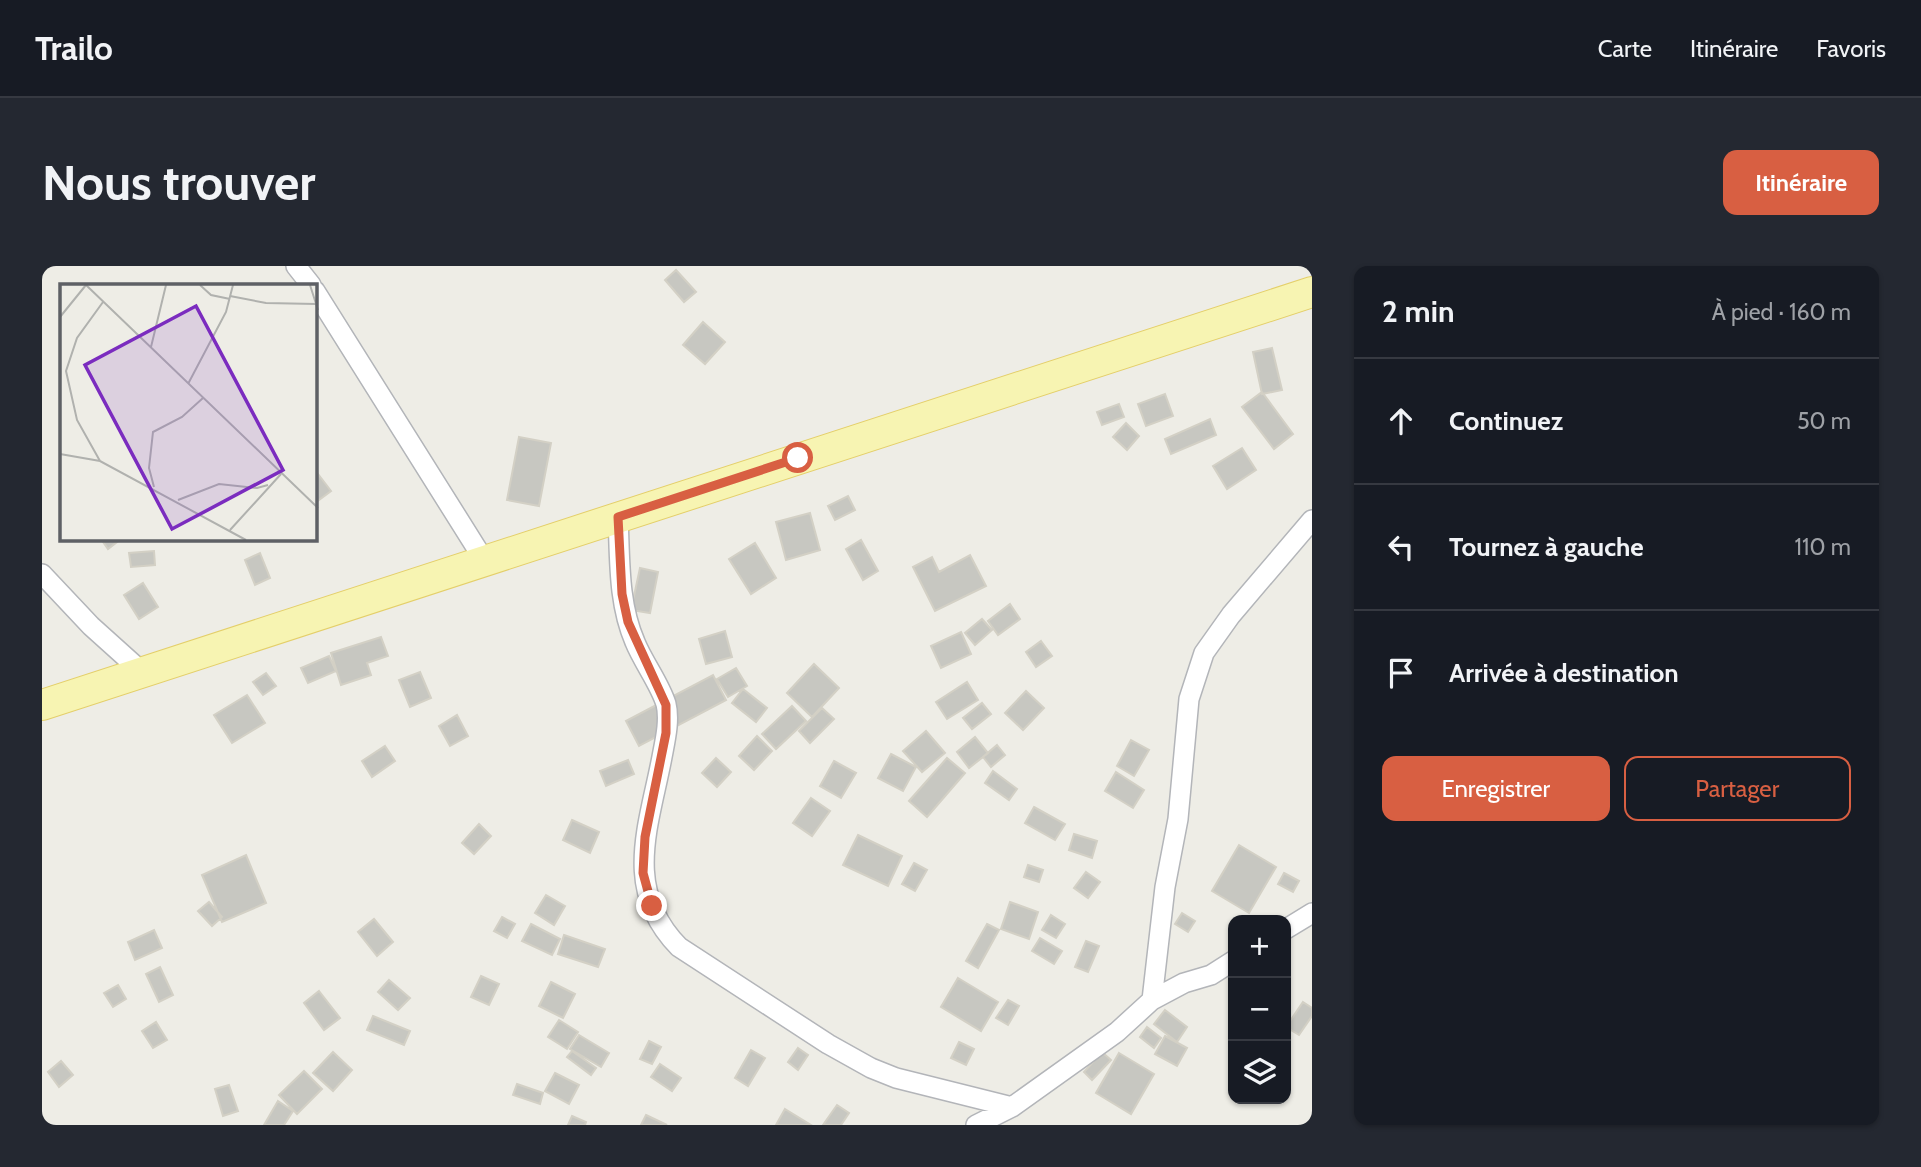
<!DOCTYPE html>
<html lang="fr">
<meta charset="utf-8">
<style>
body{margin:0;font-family:Cabin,sans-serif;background:#242831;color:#f1f3f6}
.controls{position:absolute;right:21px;bottom:21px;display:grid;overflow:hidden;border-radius:14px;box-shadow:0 2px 5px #0004}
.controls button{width:63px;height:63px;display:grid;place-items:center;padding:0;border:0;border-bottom:2px solid #363941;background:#171b24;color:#f1f3f6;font:35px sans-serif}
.stop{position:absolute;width:21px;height:21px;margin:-16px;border:5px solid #d85f42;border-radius:50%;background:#fff}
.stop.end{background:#d85f42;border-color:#fff;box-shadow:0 2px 7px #0008}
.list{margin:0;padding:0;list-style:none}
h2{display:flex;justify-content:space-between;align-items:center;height:91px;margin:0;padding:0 28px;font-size:30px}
h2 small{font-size:23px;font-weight:400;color:#9ea1a6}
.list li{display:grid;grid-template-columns:46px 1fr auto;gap:21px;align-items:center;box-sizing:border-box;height:126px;padding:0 28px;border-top:2px solid #363941}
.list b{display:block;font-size:26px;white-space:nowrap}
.list em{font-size:23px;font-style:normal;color:#9ea1a6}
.actions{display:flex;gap:14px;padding:21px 28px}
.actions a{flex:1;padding:16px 0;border:2px solid #d85f42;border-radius:14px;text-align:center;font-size:24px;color:#d85f42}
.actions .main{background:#d85f42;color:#fff}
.icon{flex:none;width:38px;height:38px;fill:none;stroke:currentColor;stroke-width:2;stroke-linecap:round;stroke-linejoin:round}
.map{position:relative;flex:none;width:1270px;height:859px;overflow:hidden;border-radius:14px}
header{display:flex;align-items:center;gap:42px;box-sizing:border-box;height:98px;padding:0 35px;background:#171b24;border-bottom:2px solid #363941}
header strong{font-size:33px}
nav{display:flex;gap:38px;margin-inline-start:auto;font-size:24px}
.intro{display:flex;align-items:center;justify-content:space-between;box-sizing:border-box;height:168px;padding:0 42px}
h1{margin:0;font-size:49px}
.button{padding:18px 32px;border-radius:14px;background:#d85f42;color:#fff;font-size:24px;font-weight:700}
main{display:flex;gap:42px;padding:0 42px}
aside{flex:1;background:#171b24;border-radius:14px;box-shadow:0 2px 5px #0004}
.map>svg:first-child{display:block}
.building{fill:#c7c7c1;stroke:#d3d0c5;stroke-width:2}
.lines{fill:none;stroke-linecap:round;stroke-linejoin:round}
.minor-casing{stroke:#b3b5b9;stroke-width:22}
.primary-casing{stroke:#e4cf6a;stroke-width:32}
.minor{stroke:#fff;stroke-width:19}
.primary{stroke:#f7f4b2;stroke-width:30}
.route{stroke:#d85f42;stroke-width:9}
.inset-road{fill:none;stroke:#b0b1ae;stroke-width:2}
.view{fill:#7b2cbf;fill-opacity:0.15;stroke:#7b2cbf;stroke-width:3.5}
.inset-edge{fill:none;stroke:#5e6065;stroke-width:3.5}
</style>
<header>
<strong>Trailo</strong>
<nav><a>Carte</a><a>Itinéraire</a><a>Favoris</a></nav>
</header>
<div class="intro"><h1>Nous trouver</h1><a class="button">Itinéraire</a></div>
<main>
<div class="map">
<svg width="1270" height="859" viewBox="0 0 1270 859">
<rect width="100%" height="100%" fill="#eeede6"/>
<path class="building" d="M634 4 654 26 642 36 623 14Z
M661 56 683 76 663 98 641 79Z
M1230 82 1240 124 1220 128 1211 86Z
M1220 126 1251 168 1232 183 1200 141Z
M1123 128 1131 150 1104 160 1096 138Z
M1077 138 1082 151 1060 159 1055 146Z
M1168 153 1174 169 1129 188 1123 173Z
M1084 157 1097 170 1085 184 1071 171Z
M477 171 509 177 497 240 465 234Z
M1200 182 1214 204 1185 223 1171 200Z
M273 204 289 225 273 237Z
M806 230 813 244 793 254 786 240Z
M768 247 778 284 744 294 734 256Z
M59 273H79L66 283Z
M819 274 836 305 821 314 804 283Z
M713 277 734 312 709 328 687 293Z
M112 285 113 299 89 301 87 287Z
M218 287 228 312 213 319 203 294Z
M928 289 944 320 893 345 871 301 890 291 897 306Z
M598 302 616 306 608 347 589 344Z
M101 317 116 341 97 353 82 329Z
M968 338 978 353 956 369 946 355Z
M940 353 950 364 933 379 923 367Z
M683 365 690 391 664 398 657 373Z
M919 366 929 388 899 402 889 380Z
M339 371 346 390 325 397 329 409 299 419 289 387Z
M999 375 1010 390 994 401 984 386Z
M287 390 294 405 266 417 259 402Z
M772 398 797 422 770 451 745 427Z
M694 402 705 420 686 431 675 413Z
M378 406 389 432 368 441 357 414Z
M224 407 234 420 221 429 211 416Z
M671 409 684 434 597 480 584 455Z
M925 416 936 434 905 453 894 436Z
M701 423 725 442 714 456 690 437Z
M984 425 1002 442 981 464 963 447Z
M205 429 223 457 190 477 172 449Z
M940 437 949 448 930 463 921 452Z
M750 440 764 455 734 483 720 468Z
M780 442 792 453 768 477 757 465Z
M415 449 426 470 408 480 397 460Z
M884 465 903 487 880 506 861 485Z
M715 470 730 485 712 504 697 490Z
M933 471 946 487 927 502 915 486Z
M1089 474 1107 484 1092 510 1075 500Z
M955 479 963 489 949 501 941 491Z
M343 480 353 495 330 511 320 495Z
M849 488 874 501 861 525 836 512Z
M674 492 689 506 675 521 660 507Z
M905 492 923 507 885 551 867 535Z
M586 494 592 508 564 520 558 505Z
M792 495 814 507 799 532 778 520Z
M951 505 975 523 967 534 943 517Z
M1074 506 1102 524 1091 542 1063 525Z
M769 532 788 545 770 570 751 557Z
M992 541 1023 558 1013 574 983 557Z
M530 554 557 566 548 587 521 574Z
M437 558 449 570 432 588 420 577Z
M1032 568 1055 575 1050 592 1027 584Z
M816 569 860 590 846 620 801 599Z
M1197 579 1234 601 1207 647 1170 625Z
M204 589 224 637 180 656 160 609Z
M872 597 885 604 873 625 860 618Z
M986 599 1001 604 997 616 982 611Z
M1044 606 1058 616 1046 632 1032 622Z
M1242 607 1257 615 1251 626 1236 618Z
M504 629 523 640 512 659 493 647Z
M167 636 180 651 170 660 156 645Z
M968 636 996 646 987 673 959 663Z
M1140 647 1153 655 1146 666 1133 658Z
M1009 649 1023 658 1014 672 1000 664Z
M460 651 473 658 465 672 452 665Z
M332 653 351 676 335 690 316 666Z
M489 658 518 673 510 689 480 675Z
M945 658 957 664 936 702 924 695Z
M112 664 120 682 93 694 86 676Z
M522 669 563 683 556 701 516 688Z
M998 672 1020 685 1012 698 990 685Z
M1044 675 1057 680 1046 706 1033 701Z
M118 701 131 729 117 736 104 708Z
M439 710 457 718 447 739 429 731Z
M916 712 956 736 939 765 899 741Z
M347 714 368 732 356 744 336 726Z
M509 716 533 728 521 752 497 740Z
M76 719 84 733 71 741 62 727Z
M277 725 298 752 282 764 262 737Z
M966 734 977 740 966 759 954 752Z
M1261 736 1270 742V750L1257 769 1244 761Z
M1123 744 1145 761 1135 776 1112 758Z
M331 750 368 765 362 779 325 764Z
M517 754 536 766 525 783 506 771Z
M114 756 125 774 111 782 100 765Z
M1105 761 1119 772 1112 782 1098 771Z
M537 769 567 787 559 801 528 783Z
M1123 770 1145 782 1135 800 1113 788Z
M607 775 619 781 610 798 598 793Z
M917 776 932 783 924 799 909 792Z
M756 782 766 789 756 804 746 796Z
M709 784 723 792 706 820 693 812Z
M530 785 554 802 549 809 525 791Z
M291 786 310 804 291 825 271 807Z
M1060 786 1069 794 1050 814 1042 806Z
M1077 787 1112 808 1089 848 1054 827Z
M19 795 31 809 17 821 6 806Z
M618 798 639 812 630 825 609 811Z
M262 805 280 823 255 848 237 829Z
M513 807 537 819 527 838 503 825Z
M475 818 501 827 498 838 471 829Z
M187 819 196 845 181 850 173 823Z
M236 835 251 845 242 859H222Z
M795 839 807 847 799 859H781Z
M743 843 769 859H734Z
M604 849 625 859H599Z
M530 850 544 856 543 859H526Z"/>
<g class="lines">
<g class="minor-casing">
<path id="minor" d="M254 0 269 19
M273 25 442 294
M576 251C578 293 576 337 593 376 601 396 618 418 624 438 628 454 623 475 620 491 607 560 580 623 637 681L786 778 829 802 854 812 970 841
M0 308 49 360 99 405
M1244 663 1270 647
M1110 734 1123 621 1136 553 1147 433 1162 387 1189 349 1270 254
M934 859 970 841 1075 766 1110 734 1142 717 1169 709 1191 695"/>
</g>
<g class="primary-casing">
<path id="primary" d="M0 439 1270 26"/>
</g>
<use href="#minor" class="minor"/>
<use href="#primary" class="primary"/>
</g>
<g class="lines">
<path class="route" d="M610 640 601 607 603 571 624 467V439L586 356 580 328 576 251 756 192"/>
</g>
<g transform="translate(18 18)">
<rect width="257" height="257" fill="#eeede6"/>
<path class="inset-road" d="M26 1 258 224M140 1 151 11 170 15M250 1 258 26M170 12 206 19 256 20M0 33 26 1M91 63 106 1M128 100 166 28 173 1M0 170 40 177 186 256M40 177 17 136 6 87 17 54 43 18M94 203 89 184 93 148 122 133 143 114M118 216 159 200 197 204 208 201M170 246 221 190"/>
<path class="view" d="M136 22 223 186 112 245 25 81Z"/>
<rect width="257" height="257" class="inset-edge"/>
</g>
</svg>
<div class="controls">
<button>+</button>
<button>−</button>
<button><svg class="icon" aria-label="layers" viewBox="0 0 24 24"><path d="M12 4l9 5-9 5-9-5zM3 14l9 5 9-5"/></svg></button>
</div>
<div class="stop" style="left:756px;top:192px"></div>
<div class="stop end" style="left:610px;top:640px"></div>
</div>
<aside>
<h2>2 min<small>À pied · 160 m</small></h2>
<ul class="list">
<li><svg class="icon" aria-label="ahead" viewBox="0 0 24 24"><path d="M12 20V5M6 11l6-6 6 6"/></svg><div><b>Continuez</b></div><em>50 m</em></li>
<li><svg class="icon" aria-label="left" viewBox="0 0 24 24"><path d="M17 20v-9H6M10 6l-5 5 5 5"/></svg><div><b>Tournez à gauche</b></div><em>110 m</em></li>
<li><svg class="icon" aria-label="arrive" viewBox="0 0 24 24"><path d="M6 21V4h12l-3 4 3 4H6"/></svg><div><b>Arrivée à destination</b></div></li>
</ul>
<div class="actions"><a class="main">Enregistrer</a><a>Partager</a></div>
</aside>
</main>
